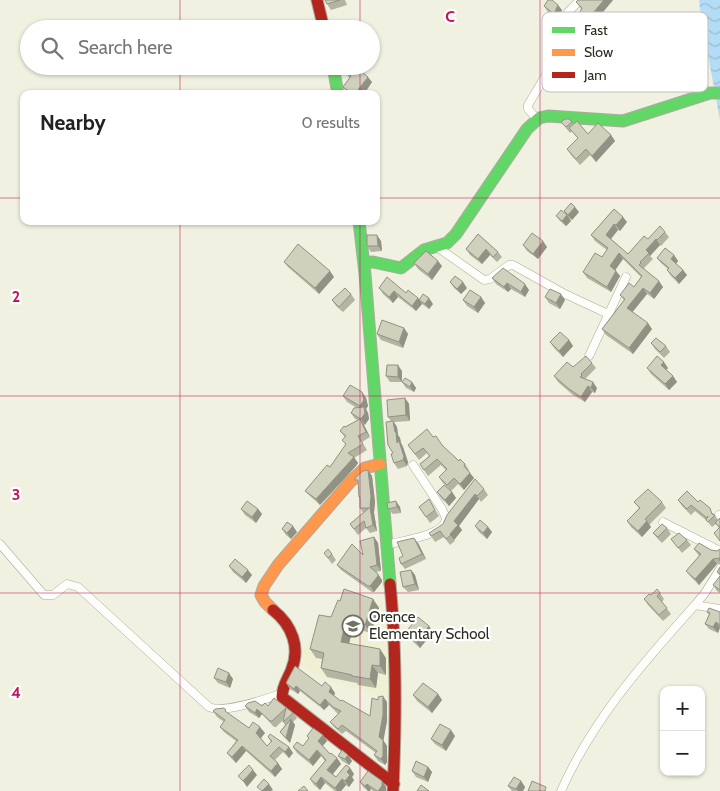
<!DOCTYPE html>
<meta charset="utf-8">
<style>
body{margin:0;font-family:Cabin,sans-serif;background:#f6f6f6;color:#222}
.controls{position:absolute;right:15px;bottom:15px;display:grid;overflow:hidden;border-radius:10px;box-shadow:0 1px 4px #0004}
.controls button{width:45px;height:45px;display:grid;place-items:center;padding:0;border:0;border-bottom:1px solid #e0e0e0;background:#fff;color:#222;font:25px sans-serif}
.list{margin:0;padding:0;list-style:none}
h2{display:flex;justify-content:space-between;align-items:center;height:65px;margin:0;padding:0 20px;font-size:21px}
h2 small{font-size:16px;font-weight:400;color:#767676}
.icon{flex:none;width:28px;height:28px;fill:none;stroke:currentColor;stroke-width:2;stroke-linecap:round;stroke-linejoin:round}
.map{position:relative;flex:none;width:720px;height:791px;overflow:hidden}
.search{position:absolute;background:#fff;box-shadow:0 1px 4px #0004;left:20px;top:20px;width:360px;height:55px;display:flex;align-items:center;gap:12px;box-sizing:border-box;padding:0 18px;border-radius:28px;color:#767676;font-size:19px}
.panel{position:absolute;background:#fff;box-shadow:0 1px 4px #0004;left:20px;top:90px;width:360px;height:135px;border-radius:10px}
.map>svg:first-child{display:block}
.built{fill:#eff0d4}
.water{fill:url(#water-waves)}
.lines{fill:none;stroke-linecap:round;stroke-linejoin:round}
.street-casing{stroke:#abac9f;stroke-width:9}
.fast-casing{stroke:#abac9f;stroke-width:13}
.slow-casing{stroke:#abac9f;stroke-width:13}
.jam-casing{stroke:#abac9f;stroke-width:13}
.street{stroke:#fdfdfa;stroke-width:8}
.fast{stroke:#63d668;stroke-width:11}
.slow{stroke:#ff974d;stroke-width:11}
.jam{stroke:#b3261e;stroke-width:11}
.wall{fill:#b3b4a2}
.shaded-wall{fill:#929284}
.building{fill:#d0d1bc;stroke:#929284}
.grid{fill:none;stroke:#c2185b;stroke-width:1;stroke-opacity:0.55}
.labels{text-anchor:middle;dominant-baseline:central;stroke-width:4.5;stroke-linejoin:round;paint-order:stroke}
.poi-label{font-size:15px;fill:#2b2b20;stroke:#fff;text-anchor:start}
.key{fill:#fff;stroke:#bfbfbc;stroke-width:1}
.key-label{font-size:14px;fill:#2b2b20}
.grid-label{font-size:16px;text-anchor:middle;font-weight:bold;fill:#c2185b;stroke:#fff;stroke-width:4.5;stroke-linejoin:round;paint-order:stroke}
</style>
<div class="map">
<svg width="720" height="791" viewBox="0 0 720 791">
<defs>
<pattern id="water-waves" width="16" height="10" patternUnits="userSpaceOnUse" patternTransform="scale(1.25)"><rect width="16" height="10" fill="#b3dcf6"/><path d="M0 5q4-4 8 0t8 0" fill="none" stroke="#9abdd3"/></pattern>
</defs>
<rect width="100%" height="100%" fill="#f0f1e0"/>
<path class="built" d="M347 592 384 606 389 647 390 700 319 677 298 664 301 650Z"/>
<path class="water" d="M699 0H720V120L701 17Z"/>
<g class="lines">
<g class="street-casing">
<path id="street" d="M537 119 528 109V105L556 58 555 41 565 18 568 12 580 0
M437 247 484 280 490 279 509 265H513L563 293 608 314
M589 356 626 277
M719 515H720
M663 522 720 551
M0 544 44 595H53L67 584 78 587 209 707C224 714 265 699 281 694
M386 545C400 541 443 536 446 520 446 516 443 512 442 509L413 465
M695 605 705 593 720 569
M561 791C593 719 643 663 695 605L720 609"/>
</g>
<g class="fast-casing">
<path id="fast" d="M333 66 338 94
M359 221 365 274 390 584
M364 263 373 262 401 268 424 250 447 243 456 234 527 129 539 118 548 116 623 121 710 93H720"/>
</g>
<g class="slow-casing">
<path id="slow" d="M273 610 265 602 261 595 264 586 278 565 350 482 365 468 380 464"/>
</g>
<g class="jam-casing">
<path id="jam" d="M317 0 324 29
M390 584C397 652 396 723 393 791
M273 610C292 625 301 648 291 671 287 680 282 687 282 697L394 784"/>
</g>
<use href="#street" class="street"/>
<use href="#fast" class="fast"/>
<use href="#slow" class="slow"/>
<use href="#jam" class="jam"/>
</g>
<path class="wall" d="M325 0H345L347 5 331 10 327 4Z
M613 0 599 17 607 22 611 28 606 37 595 30 591 25 592 23 584 18 580 12 582 10 576 2Z
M544 6 562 10 558 19 548 12Z
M339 66 361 71 372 82 364 94H349L347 92 343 87 350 78 343 71Z
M569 119 573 125 588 134 611 135 615 141 596 162 590 155 580 165 571 155 567 149 578 138 572 131 570 133 561 122Z
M614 209 627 222 620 231 618 230 611 239 628 254 648 239 665 232 669 237 661 246 660 245 650 256 653 259 644 268 645 269 644 270 663 287 654 299 647 294 632 312 652 329 633 354 606 335 602 329 624 300 620 295 634 287 641 277 623 259 615 270 620 276 611 292 587 278 583 272 602 257 607 250 595 241 591 235Z
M564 211 579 212 572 220 569 218 571 221 566 226 560 221 556 216 566 214Z
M478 234 498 252 502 257 497 262 490 255 482 264 470 255 466 249Z
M381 241 382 251 371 252 367 246Z
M523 245 547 247 538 259 527 251Z
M674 255 678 261 676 264 683 270 687 275 679 284 671 276 667 270 668 269 661 263 657 258Z
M284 262 334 277 319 294 288 267Z
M414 263 442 266 432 280 418 269Z
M492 278 529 290 525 297 511 289 508 292 496 284Z
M450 282 467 288 461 294 454 288Z
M379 288 406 293 418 298 420 300 433 304 429 309 422 304 416 311 398 297 393 303 383 294Z
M351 294 355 300 343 312 336 306 332 300Z
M481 297 485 303 478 313 467 306 463 300Z
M545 297 565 300 560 309 549 303Z
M404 328 408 334 403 348 381 340 377 334Z
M569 340 573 346 563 357 554 348 550 342Z
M651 343 666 346 670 352 664 358 655 349Z
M592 363 596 368 585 379 597 388 595 393 592 392 585 402 573 395 558 382 554 376 573 367Z
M647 368H668L666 370 673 376 677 382 669 390 651 374Z
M402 371V382H390L386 376Z
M402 382H412L416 388 414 392 406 388Z
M362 392 366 398 368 406 366 409 368 413 369 419 364 425 370 437 362 442 367 450 354 458 358 463 356 466 320 505 310 496 305 491 330 467 346 445 342 440 345 437 340 431 358 420 355 419 351 413 357 408 347 402 343 396Z
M405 398 409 404 410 421 394 422 397 427 398 435 400 438 401 443 403 447 408 462 407 466 398 469 394 463 391 421 388 417Z
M433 437 459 461 465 464 469 470 468 471 474 478 464 490 458 484 451 491 443 483 439 477 446 470 441 465 428 476 420 464 429 456 427 453 419 460 408 445Z
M372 476 375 502 374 513 377 531 370 533 366 528 358 535 350 524 363 513 360 508V499L359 497 358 484 355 480Z
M484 489 488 495 481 502 479 499 459 526 462 530 454 540 455 541 450 545 444 537 435 542 431 536 443 524 447 515Z
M437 492H452L456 498 449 506 441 498Z
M429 499 439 516 430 523 419 507Z
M678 500 698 502 715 515 718 520 720 518V542L719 528 716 524 712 527 706 520 695 511 691 515 682 506Z
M634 502H662L666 508 649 525 651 527 642 537 631 527 627 521 639 508Z
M387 503 400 507 401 513 393 514 388 509Z
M241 509H258L262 514 256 523 245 515Z
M475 526 488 527 492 532 487 539 479 532Z
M667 528 671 534 662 543 657 538 653 533Z
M282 529 297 532 291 539 286 535Z
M374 537 378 543 381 571 376 572 382 580V582L374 592H372L341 570 337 565 363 555Z
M671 539 687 540 691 545 682 553Z
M418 543 426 559 405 569 401 564 403 556Z
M694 549 711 550 717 551 720 549V564H717L699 585 690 576 686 571 699 556Z
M324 553 332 554 336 560 332 564Z
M229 566 252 575 246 583 233 572Z
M720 567V593L717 591 713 585 720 576 717 572Z
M411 570 415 575 419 590 408 592 403 587Z
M660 593 664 599 662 602 671 614 663 621 648 605 644 599 651 595Z
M373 599 379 608 371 633 353 628 349 644 386 658V675L378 673 376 688 358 685 357 683 327 677 321 668 322 659 316 658 310 649 331 617Z
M707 612H720V628L718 633 709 629 705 624 709 615Z
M429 626 433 632 420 648 409 638 405 633Z
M214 678 233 679 230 688 218 683Z
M286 683 322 686 335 693 334 696 341 701 370 716 378 700 387 702V721L383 740 387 746V762L385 765 378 761 374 755 376 753 346 731 342 734 334 727 330 722 338 714 329 705 324 710 300 691 298 694 290 689Z
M438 694 442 700 432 713 417 701 413 695Z
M274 698 293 713 297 718 293 722 295 725 290 743 284 737 280 732 285 725 283 722V720L276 727H274L262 714 259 718 249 712 245 706H268Z
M213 711 230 715 249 728 265 733 261 738 267 746 271 742 268 737 289 747 293 753 289 758 283 752 275 760 282 769 275 777 246 751 236 763 231 758 227 753 236 741 224 732 220 727 224 722 217 717Z
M323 735 327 741 323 746 330 754 337 758 341 764 333 774 336 777 350 768 354 774 352 777 354 780 349 787 346 785 341 791H335L325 783 320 790 314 785 310 779 325 761 321 756 313 766 297 753 293 747 303 746 309 739 307 736Z
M455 736 446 751 435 744 431 739Z
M338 756 352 761 349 765 342 761Z
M428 767 432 772 428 782 416 777 412 771Z
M382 781 386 787V791H373L371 789 370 791H368L364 788 360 782Z
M521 781 525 787 523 791H512L508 786Z"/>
<path class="shaded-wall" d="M604 0H613L597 19 593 13Z
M558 5 562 10 558 19 554 14Z
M607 22 611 28 606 37 602 31Z
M372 46 376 51 371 58V47Z
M357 66H365L360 73 356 67Z
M368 77 372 82 364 94H355Z
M611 135 615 141 596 162 592 156Z
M575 207 579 212 572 220 568 215Z
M567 215 571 221 566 226 562 221Z
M623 217 627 222 620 231 616 225Z
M614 224 618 230 610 240 606 235Z
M377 235 381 241 382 251 378 246Z
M656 239 660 245 650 256 646 250Z
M543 241 547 247 538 259 533 254Z
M486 249 490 255 482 264 478 259Z
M619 253 623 259 614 272 610 266Z
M674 255 678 261 675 265 671 259Z
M438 261 442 266 432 280 428 274Z
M683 270 687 275 679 284 675 278Z
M330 271 334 277 319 294 315 288Z
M616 271 620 276 611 292 607 287Z
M659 281 663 287 654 299 650 293Z
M463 282 467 288 461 294 457 289Z
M507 283 511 289 508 292 504 287Z
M525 284 529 290 525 297 521 292Z
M643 288 647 294 631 314 627 308Z
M394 291 398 297 393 303 389 297Z
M561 294 565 300 560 309 556 303Z
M481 297 485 303 478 313 474 307Z
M418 298 422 304 416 311 412 306Z
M429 298 433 304 429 309 425 304Z
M648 323 652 329 633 354 629 348Z
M404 328 408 334 403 348 399 342Z
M569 340 573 346 563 357 559 351Z
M664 362 668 368 665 371 661 365Z
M398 365 402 371V382L398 377Z
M673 376 677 382 669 390 665 384Z
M412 382 416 388 414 392 410 387Z
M593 382 597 388 595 393 591 388Z
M588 386 592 392 585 402 581 397Z
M362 392 366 398 368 406 366 409 368 413 369 419 365 425 361 419 364 412 360 406Z
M405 398 409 404 410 421 406 415Z
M360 419 364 425 370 437 366 432Z
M393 421 397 427 398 435 400 438 401 443 403 447 408 462 407 466 403 460 397 443Z
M354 457 358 463 356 466 320 505 316 499Z
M368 470 372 476 375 502 374 513 377 531 373 525 370 508Z
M470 473 474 478 464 490 460 484Z
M452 492 456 498 449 506 445 500Z
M475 494 479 499 459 526 462 530 454 540 450 534 454 521Z
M396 501 400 507 401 513 397 507Z
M258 509 262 514 256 523 252 517Z
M647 521 651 527 642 537 638 531Z
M293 526 297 532 291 539 287 533Z
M488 527 492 532 487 539 483 533Z
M374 537 378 543 381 571 377 565Z
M414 538 418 543 426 559 422 554Z
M713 559 717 564 699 585 695 579Z
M248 570 252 575 246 583 242 577Z
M411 570 415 575 419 590 415 584Z
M378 574 382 580V582L374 592 370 586Z
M373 599 379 608 371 633 365 625Z
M346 620 353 628 347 651 341 642Z
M716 622 720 627 718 633 713 627Z
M429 626 433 632 420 648 416 642Z
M380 649 386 658V675L380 666Z
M372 665 378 673 376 688 370 679Z
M229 673 233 679 230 688 226 682Z
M296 686 300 691 298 694 294 689Z
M331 687 335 693 333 698 329 692Z
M438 694 442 700 432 713 428 707Z
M383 696 387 702V721L383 743 379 737Z
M325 699 329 705 324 710 320 705Z
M257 709 262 714 259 718 255 713Z
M291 719 295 725 290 743 286 738Z
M260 727 265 733 260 739 256 733Z
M451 730 455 736 446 751 442 745Z
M323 735 327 741 322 746 318 741Z
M383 740 387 746V762L385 765 381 759Z
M242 746 246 751 236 763 232 757Z
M289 747 293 753 289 758 285 752Z
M317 750 321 756 313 766 309 760Z
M348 755 352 761 349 765 345 759Z
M337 758 341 764 331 776 327 770Z
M278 763 282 769 275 777 271 771Z
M428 767 432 772 428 782 424 777Z
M350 768 354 774 352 777 354 780 349 787 345 781 347 772Z
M253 770 257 775 247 787 243 781Z
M321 777 325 783 320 790 316 784Z
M342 779 346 785 341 791H337L335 788Z
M382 781 386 787V791H378Z
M521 781 525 787 523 791H518L516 789Z
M269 784 273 790 271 791H262Z
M367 784 371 789 370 791H368L365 786Z"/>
<path class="building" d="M325 0H340L327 4Z
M548 0H552L558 5 554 14 544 6Z
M578 0H604L593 13 607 22 602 31 591 25 594 21 580 12 582 8 576 2Z
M359 21 365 26 363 29H352Z
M339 66H357L356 67 368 77 355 94H353L343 87 351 76Z
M565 119H569L572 122 566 127 561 122Z
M577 121 588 134 598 123 611 135 592 156 586 149 576 159 567 149 578 138 569 128Z
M571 203 575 207 568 215 564 211Z
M614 209 623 217 616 225 614 224 606 235 628 254 644 236 648 239 660 226 665 232 657 240 656 239 646 250 649 253 640 262 641 263 639 265 659 281 650 293 643 288 627 308 648 323 629 348 602 329 625 299 620 295 629 283 634 287 642 276 619 253 610 266 616 271 607 287 583 272 595 253 602 257 608 248 591 235Z
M561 210 567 215 562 221 556 216Z
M532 233 543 241 533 254 523 245Z
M478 234 498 252 493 257 486 249 478 259 466 249Z
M367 235H377L378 246H367Z
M298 244 330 271 315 288 284 262Z
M665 248 674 255 671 259 683 270 675 278 667 270 669 268 657 258Z
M426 251 438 261 428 274 414 263Z
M503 268 525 284 521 292 507 283 504 287 492 278Z
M455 276 463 282 457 289 450 282Z
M387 277 406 293 408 290 418 298 412 306 394 291 389 297 379 288Z
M345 288 351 294 339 307 332 300Z
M550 289 561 294 556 303 545 297Z
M470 290 481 297 474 307 463 300Z
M423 294 429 298 425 304 419 300Z
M382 320 404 328 399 342 377 334Z
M560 332 569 340 559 351 550 342Z
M656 338 666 346 660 352 651 343Z
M586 356 592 363 581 374 582 375 580 377 593 382 591 388 588 386 581 397 569 389 554 376 567 362 573 367Z
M657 356 664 362 661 365 673 376 665 384 647 368Z
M387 365H398V377L386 376Z
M405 378 412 382 410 387 402 382Z
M350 385 362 392 364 400 360 406 343 396Z
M405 398 406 415 388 417 387 400Z
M364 407 365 413 361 419 351 413 354 408Z
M360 419 366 432 358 436 363 444 348 453 354 457 316 499 305 491 327 465 330 467 346 444 342 440 346 436 340 431 344 426 345 427Z
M393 421 395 432H396L397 443 399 441 404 457 403 460 394 463 391 454 393 453 388 445 386 422Z
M427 429 433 437 436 436 442 445 459 461 460 459 465 464 464 466 470 473 460 484 454 478 447 485 439 477 447 469 437 459 424 470 420 464 430 456 423 448 415 454 408 445Z
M368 470 371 496 370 508 373 525 366 528 364 521 354 529 350 524 369 508H360V497H359L358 480H355V478L363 471Z
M475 479 484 489 477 496 475 494 454 521 458 525 450 534 451 535 446 539 440 531 431 536 429 533 443 524 447 515Z
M444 485 452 492 445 500 437 492Z
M648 489 662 502 645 519 647 521 638 531 627 521 640 508 634 502Z
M687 491 698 502 700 500 710 508 712 514 715 515 708 522 706 520 708 516 707 518 691 505 687 509 678 500Z
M429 499 435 510 426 517 419 507Z
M247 501 258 509 252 517 241 509Z
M396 501 397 507 388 509 387 503Z
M720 518V541L714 533 720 527 715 523Z
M480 520 488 527 483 533 475 526Z
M287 522 293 526 287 533 282 529Z
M662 524 667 528 658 537 653 533Z
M679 533 687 540 678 548 671 539Z
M374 537 377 565 370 567 378 574V576L370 586H368L337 565 352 544 363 555 360 541Z
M414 538 422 554 401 564 399 558 403 556 397 542Z
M699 543 711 550 717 551 720 549V561L719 558 713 559 695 579 686 571 701 554 694 549Z
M328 549 332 554 328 558 324 553Z
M235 559 248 570 242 577 229 566Z
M720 567V574L717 572Z
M411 570 415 584 403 587 400 572Z
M720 576V590L713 585Z
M344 589 373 599 365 625 346 620 341 642 380 649V666L372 665 370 679 352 676V675L321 668 324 653 310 649 319 615 331 617 338 600 340 601Z
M657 589 660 593 657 596 667 608 659 615 644 599 649 594 651 595Z
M709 608 720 612V625L716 622 713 627 705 624 710 613 707 612Z
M418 617 429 626 416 642 405 633Z
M295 666 322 686 325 682 331 687 329 692 341 701 342 700 370 716 372 698 378 700V697L383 696V715L379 737 383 740V756L381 759 374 755 377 751 342 725 338 729 330 722 341 711 333 707 325 699 320 705 296 686 294 689 286 683Z
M218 668 229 673 226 682 214 678Z
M423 683 438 694 428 707 413 695Z
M274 698 293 713 283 722 286 708 272 721H270L257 709 255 713 245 706 248 703 255 701 262 706 265 703 268 706Z
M224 708 226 710 225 711 249 728 253 722 260 727 256 733 267 746 272 741 268 737 270 734 289 747 285 752 279 747 270 756 278 763 271 771 242 746 232 757 227 753 238 740 220 727 225 720 213 711 215 709Z
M291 719 286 738 280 732Z
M440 724 451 730 442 745 431 739Z
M313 728 323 735 318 741 330 754 331 753 337 758 327 770 336 777 346 765 350 768 347 772 350 775 345 781 342 779 335 788 321 777 316 784 310 779 326 760 317 750 309 760 293 747 297 742 303 746 309 738 307 736Z
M342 750 348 755 345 759 338 756Z
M416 761 428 767 424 777 412 771Z
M249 765 253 770 243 781 238 776Z
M368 771 382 781V786L378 791H377L367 784 365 786 360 782Z
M514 777 521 781 516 789 508 786Z
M264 779 269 784 262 791 257 787Z
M532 781 546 787 545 791H528Z
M421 785 429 791H417Z
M304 786 308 791H298Z"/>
<path class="grid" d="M180 0V29M360 0V29M540 0V791M180 66V94M360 66V94M0 198H24M376 198H720M180 221V791M360 221V791M0 396H720M0 593H720"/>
<defs>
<g id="school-ring" transform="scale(1.125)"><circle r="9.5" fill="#fff" stroke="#707063" stroke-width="1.5"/><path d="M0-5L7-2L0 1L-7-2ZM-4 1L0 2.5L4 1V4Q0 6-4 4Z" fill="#707063"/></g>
</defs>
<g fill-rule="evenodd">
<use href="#school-ring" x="353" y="626"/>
</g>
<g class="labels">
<g class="poi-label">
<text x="369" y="617">Orence<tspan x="369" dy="17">Elementary School</tspan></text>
</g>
</g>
<rect x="542" y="12" width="166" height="80" rx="8" class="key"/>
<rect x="552" y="27" width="23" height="6" fill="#63d668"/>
<rect x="552" y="49" width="23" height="7" fill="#ff974d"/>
<rect x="552" y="72" width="23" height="6" fill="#b3261e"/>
<g class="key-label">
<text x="584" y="35">Fast</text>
<text x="584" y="57">Slow</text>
<text x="584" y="80">Jam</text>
</g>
<g class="grid-label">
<text x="450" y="22">C</text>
<text x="16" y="302">2</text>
<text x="16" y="500">3</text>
<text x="16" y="698">4</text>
</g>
</svg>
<div class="controls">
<button>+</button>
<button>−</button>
</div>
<div class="search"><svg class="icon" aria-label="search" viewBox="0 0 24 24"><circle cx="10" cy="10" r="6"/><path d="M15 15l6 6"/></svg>Search here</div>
<section class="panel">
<h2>Nearby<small>0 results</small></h2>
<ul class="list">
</ul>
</section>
</div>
